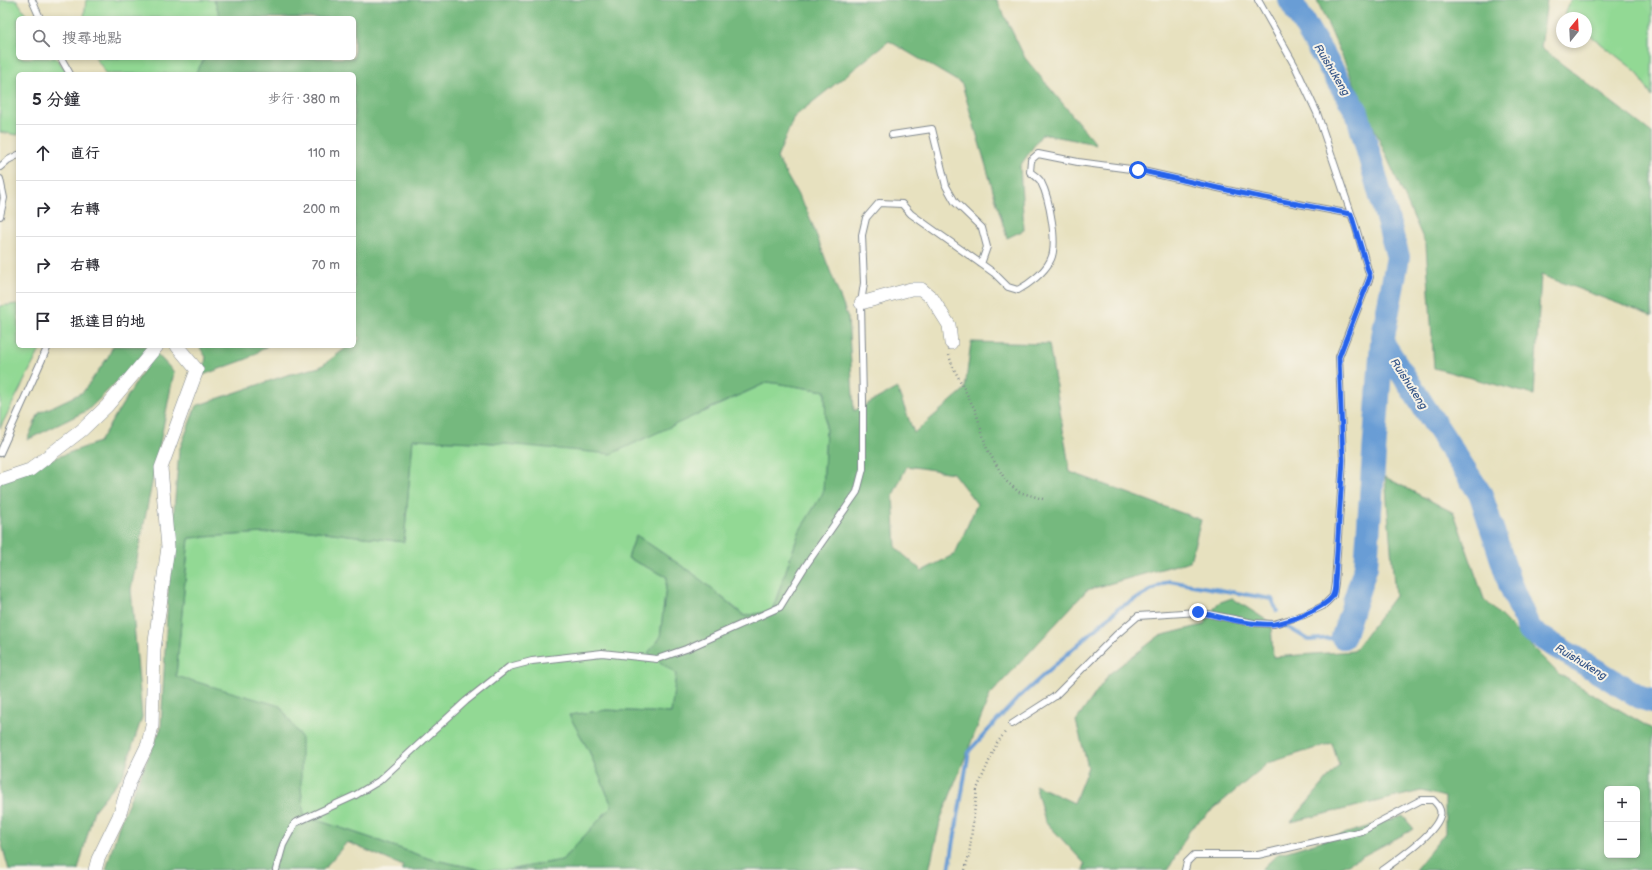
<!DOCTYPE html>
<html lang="zh-TW">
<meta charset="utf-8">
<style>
body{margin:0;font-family:"Balsamiq Sans","LXGW WenKai TC",sans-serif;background:#f7f7f7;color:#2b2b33}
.controls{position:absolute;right:12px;bottom:12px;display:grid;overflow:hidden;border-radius:6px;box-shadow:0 2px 6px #0003}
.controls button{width:36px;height:36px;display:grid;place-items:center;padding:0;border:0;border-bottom:1px solid #e1e1e2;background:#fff;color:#2b2b33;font:20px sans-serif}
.compass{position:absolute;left:1556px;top:12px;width:36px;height:36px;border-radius:50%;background:#fff;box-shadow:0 2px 6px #0003;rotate:18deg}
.stop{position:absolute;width:12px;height:12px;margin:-9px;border:3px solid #2563eb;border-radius:50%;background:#fff}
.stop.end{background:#2563eb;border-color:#fff;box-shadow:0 1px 4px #0008}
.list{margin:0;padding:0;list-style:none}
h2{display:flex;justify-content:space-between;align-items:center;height:52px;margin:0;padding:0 16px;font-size:17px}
h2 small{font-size:13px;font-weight:400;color:#7c7c81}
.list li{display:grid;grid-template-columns:26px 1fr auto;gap:12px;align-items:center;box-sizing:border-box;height:56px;padding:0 16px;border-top:1px solid #e1e1e2}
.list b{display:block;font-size:15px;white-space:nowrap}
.list em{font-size:13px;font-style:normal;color:#7c7c81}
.icon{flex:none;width:22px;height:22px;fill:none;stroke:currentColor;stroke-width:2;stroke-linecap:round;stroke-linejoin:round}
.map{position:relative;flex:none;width:1652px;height:870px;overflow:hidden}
.search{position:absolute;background:#fff;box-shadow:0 2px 6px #0003;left:16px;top:16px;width:340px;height:44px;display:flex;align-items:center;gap:10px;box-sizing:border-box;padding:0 14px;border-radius:6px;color:#7c7c81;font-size:15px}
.panel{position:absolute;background:#fff;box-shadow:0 2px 6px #0003;left:16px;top:72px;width:340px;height:276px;border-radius:6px}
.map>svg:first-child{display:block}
.green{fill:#92d994;stroke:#568479}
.forest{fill:#75b97e;stroke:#48746e;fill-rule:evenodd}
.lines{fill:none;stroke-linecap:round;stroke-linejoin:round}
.stream{stroke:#699dd5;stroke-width:4}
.river{stroke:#699dd5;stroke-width:24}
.service-casing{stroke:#81888e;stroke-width:8}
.minor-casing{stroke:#81888e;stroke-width:14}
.path{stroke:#81888e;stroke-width:2.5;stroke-dasharray:1 3;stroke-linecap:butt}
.service{stroke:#fff;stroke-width:6}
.minor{stroke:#fff;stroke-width:13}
.route{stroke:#2563eb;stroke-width:5}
.labels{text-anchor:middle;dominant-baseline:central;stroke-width:4;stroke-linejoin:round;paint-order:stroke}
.water-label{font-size:11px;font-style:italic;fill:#365688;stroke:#f7f3e8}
</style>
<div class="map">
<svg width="1652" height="870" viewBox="0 0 1652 870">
<rect width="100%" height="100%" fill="#f7f3e8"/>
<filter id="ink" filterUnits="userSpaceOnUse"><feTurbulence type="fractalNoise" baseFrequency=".025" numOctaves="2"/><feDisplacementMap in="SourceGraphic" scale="8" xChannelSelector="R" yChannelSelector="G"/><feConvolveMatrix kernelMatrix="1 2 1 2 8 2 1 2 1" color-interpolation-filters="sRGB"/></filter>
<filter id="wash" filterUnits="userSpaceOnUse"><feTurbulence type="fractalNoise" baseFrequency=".012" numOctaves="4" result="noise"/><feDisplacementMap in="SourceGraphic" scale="16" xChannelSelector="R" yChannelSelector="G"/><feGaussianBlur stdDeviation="0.9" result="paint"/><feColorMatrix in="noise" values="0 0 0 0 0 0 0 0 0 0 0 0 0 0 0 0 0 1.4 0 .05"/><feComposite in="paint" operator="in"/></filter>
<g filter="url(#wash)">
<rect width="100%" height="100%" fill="#e7e1bf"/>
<path class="green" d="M0 0H17L28 18H18V58H56L69 74H18V135L0 132Z
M86 0H214L221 18H84Z
M1571 0H1652V97L1637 72 1586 32V18H1568L1564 15Z
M95 58H205L195 74H105L103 68Z
M18 304V346H42L0 428V306Z
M768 382 825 391 826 429 823 493 800 530 772 611 745 616 695 575 636 535 628 558 667 577 660 638 648 653 676 674 671 713 607 710 569 715 589 751 612 806 562 860 509 870H483L430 859 368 837 304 816 301 788 176 676 189 538 309 530 404 542 413 439 494 443 704 412Z"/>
<path class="forest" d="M214 0H997L1025 58 1096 144 1042 134 1020 166 1024 230 1007 238 962 84 889 41 794 117 777 158 808 213 848 318 854 411 897 388 914 433 965 389 971 342 1049 344 1070 472 1201 520 1190 561 1087 590 990 695 941 818 929 870H509L562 860 612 806 589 751 569 715 607 710 671 713 676 674 648 653 660 638 667 577 628 558 636 535 695 575 744 616 772 611 800 530 823 493 826 429 825 391 768 382 611 454 494 443 413 439 404 542 309 530 189 538 176 676 280 706 301 737V788L304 816 368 837 430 859 483 870H401L403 866 347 842 323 870H106L120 822 161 728 170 558 179 451 196 406 287 375 320 367 349 346H354V343L360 339 354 333V74H195L205 58H354V18H221ZM907 466 953 473 977 504 955 554 922 571 896 548 893 495Z
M1317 0H1547L1541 48 1652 133V316L1541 275 1534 395 1434 368 1426 245Z
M113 346H153L88 410 27 440 39 413 83 392 108 357Z
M199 346H267L247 359 203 375 206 357Z
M155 352 174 372 131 589 142 717 123 775 94 810 78 870H9L0 838V481L16 472 99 442Z
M1385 477 1454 513 1484 599 1559 674 1652 729V870H1415L1445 833V797L1421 791 1291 822 1339 765 1332 743 1268 763 1191 828 1168 870H1083L1085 864 1045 821 1035 785 1074 803 1088 767 1076 721 1109 674 1159 636 1203 625 1218 603 1232 598 1271 623 1273 657 1354 651 1395 596ZM1607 789H1637V855H1607Z
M1403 816 1414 829 1340 868 1339 870H1261L1278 854Z"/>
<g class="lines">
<path class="stream" d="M1281 623 1309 640 1343 637
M949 870 969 751 1018 698 1119 608 1169 581 1272 599 1277 611"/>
<path class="river" d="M1290 0 1357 112 1398 257 1382 342 1366 566 1343 637
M1382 342 1481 495 1510 584 1530 631 1642 698 1652 701"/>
</g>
</g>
<g filter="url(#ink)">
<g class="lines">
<g class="service-casing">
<path id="service" d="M32 0 40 18
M61 58 70 74
M892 135 932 129 946 186 955 202 982 228 987 247 981 264
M0 167 8 160 18 155
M0 179 4 198 0 216
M0 453 48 346
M1012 724 1054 697 1116 635 1138 616 1198 612 1254 623 1274 624 1304 615 1323 606 1333 596 1335 583 1343 460 1339 357 1370 277 1356 228 1317 113 1295 66 1258 0
M276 870 283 845 295 823 354 796 379 781 466 701 509 667 532 661 602 653 657 659 686 649 780 607 806 565 857 492 863 469V401L861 303 864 283 862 235 866 218 879 203 902 204 911 214 994 273 1008 287 1018 290C1029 284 1044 273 1050 261 1059 246 1049 197 1041 182 1039 178 1034 175 1030 172L1031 160 1038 154 1078 162 1138 170 1245 194 1351 214
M1185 870 1187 862 1194 855H1258L1362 831 1421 800H1433C1437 804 1442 809 1440 816 1435 834 1398 859 1383 870"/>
</g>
<g class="minor-casing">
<path id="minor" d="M861 303 911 289H921L932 298 949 325 951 343
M0 480 30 470 82 430 107 406 157 346
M95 870 98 859 119 816 130 781 148 744 152 726 154 649 168 547 161 468 197 370 177 346"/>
</g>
<path class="path" d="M949 355 952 365 976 412 987 449 1006 481 1019 492 1043 499
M965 870 969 855 977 789 997 743 1006 731"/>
<use href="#service" class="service"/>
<use href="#minor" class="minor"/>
</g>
</g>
<g class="lines" filter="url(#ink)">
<path class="route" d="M1138 170 1245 194 1351 214 1370 277 1339 357 1343 460 1335 582C1335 587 1334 594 1332 597 1323 609 1289 622 1274 624 1251 626 1221 617 1198 612"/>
</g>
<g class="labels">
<g class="water-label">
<text transform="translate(1332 70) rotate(59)">Ruishukeng</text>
<text transform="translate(1409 384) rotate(57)">Ruishukeng</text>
<text transform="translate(1581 662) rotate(31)">Ruishukeng</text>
</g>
</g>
</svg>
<div class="controls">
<button>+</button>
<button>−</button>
</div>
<svg class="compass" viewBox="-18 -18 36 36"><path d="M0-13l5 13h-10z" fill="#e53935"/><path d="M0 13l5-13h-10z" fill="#7c7c81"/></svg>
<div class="stop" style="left:1138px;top:170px"></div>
<div class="stop end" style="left:1198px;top:612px"></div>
<div class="search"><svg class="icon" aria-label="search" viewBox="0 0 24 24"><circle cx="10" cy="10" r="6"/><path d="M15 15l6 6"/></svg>搜尋地點</div>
<section class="panel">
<h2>5 分鐘<small>步行 · 380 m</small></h2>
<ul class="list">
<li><svg class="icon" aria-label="ahead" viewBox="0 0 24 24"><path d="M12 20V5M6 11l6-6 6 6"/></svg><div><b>直行</b></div><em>110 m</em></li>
<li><svg class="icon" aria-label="right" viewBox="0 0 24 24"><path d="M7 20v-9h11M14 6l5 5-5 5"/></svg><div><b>右轉</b></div><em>200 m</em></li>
<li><svg class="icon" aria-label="right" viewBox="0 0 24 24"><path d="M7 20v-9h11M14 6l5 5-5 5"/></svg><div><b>右轉</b></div><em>70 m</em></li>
<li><svg class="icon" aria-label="arrive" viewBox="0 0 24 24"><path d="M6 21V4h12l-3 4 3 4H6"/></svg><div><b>抵達目的地</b></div></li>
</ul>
</section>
</div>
